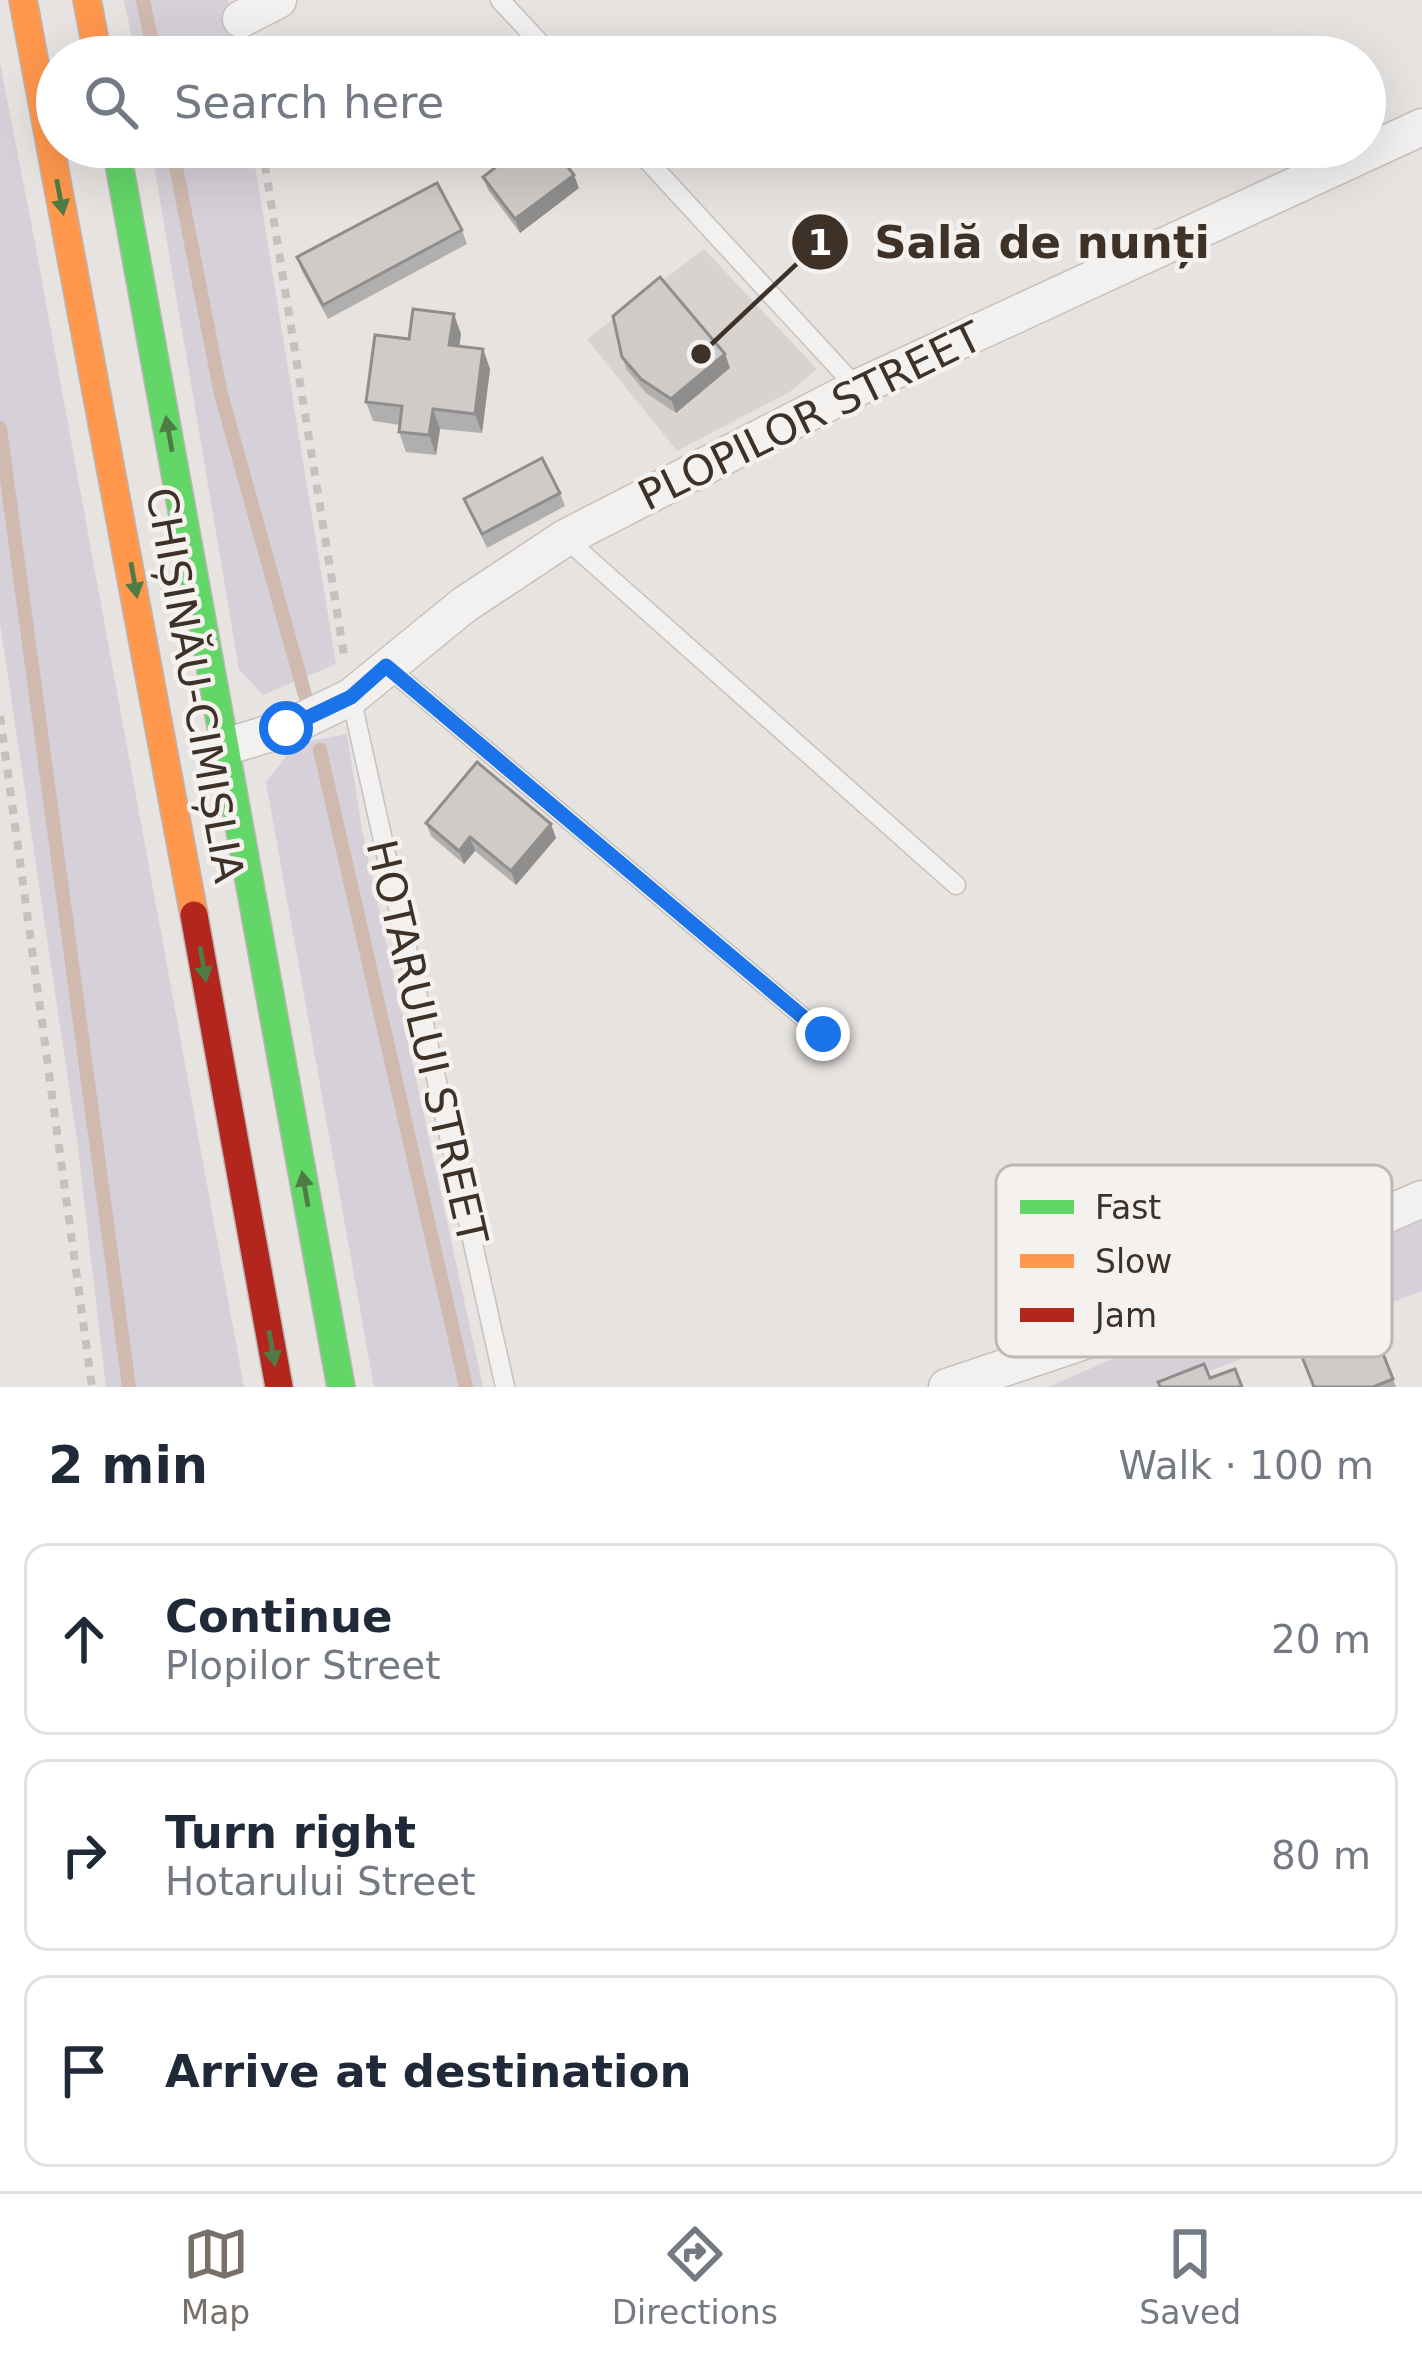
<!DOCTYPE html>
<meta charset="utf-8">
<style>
body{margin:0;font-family:"DejaVu Sans",sans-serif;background:#f2f2f3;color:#1f2937}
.stop{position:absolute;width:36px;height:36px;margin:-27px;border:9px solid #1a73e8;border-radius:50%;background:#fff}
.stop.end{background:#1a73e8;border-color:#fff;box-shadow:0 3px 12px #0008}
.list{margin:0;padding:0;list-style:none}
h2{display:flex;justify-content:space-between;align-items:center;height:156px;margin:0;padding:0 48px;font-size:51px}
h2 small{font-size:39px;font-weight:400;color:#747a83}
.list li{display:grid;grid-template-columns:78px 1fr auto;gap:36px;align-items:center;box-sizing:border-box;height:192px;margin:0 24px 24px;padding:0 24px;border:3px solid #e0e1e3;border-radius:24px}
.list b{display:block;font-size:45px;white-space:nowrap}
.list p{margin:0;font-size:39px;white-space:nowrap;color:#747a83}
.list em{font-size:39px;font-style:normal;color:#747a83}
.icon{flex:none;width:66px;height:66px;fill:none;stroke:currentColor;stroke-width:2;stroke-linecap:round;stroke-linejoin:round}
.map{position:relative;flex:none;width:1422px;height:1387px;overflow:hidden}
.search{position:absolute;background:#fff;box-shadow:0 12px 48px #0002;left:36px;right:36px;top:36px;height:132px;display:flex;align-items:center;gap:30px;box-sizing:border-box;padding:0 42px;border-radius:66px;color:#747a83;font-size:45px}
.sheet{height:804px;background:#fff}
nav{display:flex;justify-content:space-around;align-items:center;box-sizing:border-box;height:168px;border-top:3px solid #e0e1e3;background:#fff;font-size:33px;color:#747a83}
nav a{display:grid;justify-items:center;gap:6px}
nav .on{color:#797069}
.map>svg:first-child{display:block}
.built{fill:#d9d3cf}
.grass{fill:#d6d0d8}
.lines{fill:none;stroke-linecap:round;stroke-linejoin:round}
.stream{stroke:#d0bab0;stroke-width:14}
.lane-casing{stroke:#c4c1bf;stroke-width:21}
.street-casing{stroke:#c4c1bf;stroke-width:39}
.fast-casing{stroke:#bbb6b3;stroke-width:30}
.slow-casing{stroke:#bbb6b3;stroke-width:30}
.jam-casing{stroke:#bbb6b3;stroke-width:30}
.path{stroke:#c4c2bf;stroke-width:8;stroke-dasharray:9 9;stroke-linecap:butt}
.lane{stroke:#f3f1f0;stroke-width:18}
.street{stroke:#f3f1f0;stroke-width:36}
.fast{stroke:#63d668;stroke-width:27}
.slow{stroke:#ff974d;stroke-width:27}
.jam{stroke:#b3261e;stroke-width:27}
.wall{fill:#b1afad}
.shaded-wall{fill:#908e8d}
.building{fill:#cecbc9;stroke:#908e8d;stroke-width:3}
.oneway{fill:#4f7c45}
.route{stroke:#1a73e8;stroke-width:15}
.labels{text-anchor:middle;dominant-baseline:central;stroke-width:9;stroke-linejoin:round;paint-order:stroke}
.street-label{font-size:42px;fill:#3e3228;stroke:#f5f1ee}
.key{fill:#f5f1ee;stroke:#beb8b3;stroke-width:3}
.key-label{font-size:33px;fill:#3e3228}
.leader{fill:none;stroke:#3e3228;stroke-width:4.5}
.callout-dot{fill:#3e3228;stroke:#f5f1ee;stroke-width:4.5}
.mark-label{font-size:36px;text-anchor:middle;font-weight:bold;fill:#fff}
.callout-label{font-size:45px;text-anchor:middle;font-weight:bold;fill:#3e3228;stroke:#f5f1ee;stroke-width:9;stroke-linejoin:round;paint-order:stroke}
</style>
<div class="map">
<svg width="1422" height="1387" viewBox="0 0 1422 1387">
<rect width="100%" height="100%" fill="#e6e3e1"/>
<path class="built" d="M704 249 817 369 791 391 677 451 587 339Z"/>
<path class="grass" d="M124 0H228L237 57H136Z
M0 63 35 243 244 1387H106L77 1140 0 623Z
M151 147H252L336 664 263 695 239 669Z
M347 734 362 830 483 1387H374L266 782 296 744Z
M1422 1220V1291L1167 1387H1049Z"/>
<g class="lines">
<path class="stream" d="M143 0 155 57
M172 147 221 394 305 695
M0 428 129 1387
M320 750 466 1387"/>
<g class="lane-casing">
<path id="lane" d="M500 0 553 57
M635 147 857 388
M565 538 956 885
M386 666 823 1034
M351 697 505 1387"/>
</g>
<g class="street-casing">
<path id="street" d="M241 19 278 0
M225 747 287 728 351 697 464 605 565 538 857 388 1422 127
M947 1387 1135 1324 1422 1199"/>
</g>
<g class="fast-casing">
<path id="fast" d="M116 147 341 1387"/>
</g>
<g class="slow-casing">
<path id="slow" d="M23 0 194 915
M87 0 98 57"/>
</g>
<g class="jam-casing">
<path id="jam" d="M194 915 279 1387"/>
</g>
<path class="path" d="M262 147 344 655
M0 716 92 1387"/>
<use href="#lane" class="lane"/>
<use href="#street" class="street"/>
<use href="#fast" class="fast"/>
<use href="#slow" class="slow"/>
<use href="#jam" class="jam"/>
</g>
<path class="wall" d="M483 177 579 188 520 233 488 190Z
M462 230 467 244 328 319 302 271 297 257Z
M461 334 459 346 483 349 490 369 482 433 440 429 436 455 406 452 399 432 400 425 373 421 366 402 409 339Z
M725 354 730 368 676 413 646 393 627 370 622 357Z
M560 493 565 506 487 548 464 499Z
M426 823 556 838 516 885 475 851 464 864 431 836Z
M1370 1321 1396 1387H1314L1346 1330Z"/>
<path class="shaded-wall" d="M574 175 579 188 520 233 515 219Z
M454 314 461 334 457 364 449 345Z
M483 349 490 369 482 433 475 414Z
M725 354 730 368 676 413 671 399Z
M433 409 440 429 436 455 429 435Z
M551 824 556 838 516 885 511 871Z
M470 837 475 851 464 864 459 851Z"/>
<path class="building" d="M522 147H553L574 175 515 219 483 177Z
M437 183 462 230 323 305 297 257Z
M660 277 725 354 671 399 641 379 622 357 613 316Z
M413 309 454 314 449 345 483 349 475 414 433 409 429 435 399 432 402 406 366 402 375 335 409 339Z
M542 458 560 493 482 534 464 499Z
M477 762 551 824 511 871 470 837 459 851 426 823Z
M1340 1316 1346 1330 1370 1321 1393 1379 1373 1387H1314L1293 1334Z
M1204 1364 1210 1378 1235 1369 1242 1387H1160L1158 1382Z"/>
<defs><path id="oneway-solid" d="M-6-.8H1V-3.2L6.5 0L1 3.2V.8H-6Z" transform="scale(3)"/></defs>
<g class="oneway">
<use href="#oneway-solid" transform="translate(60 197) rotate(79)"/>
<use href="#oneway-solid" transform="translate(169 434) rotate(-100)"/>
<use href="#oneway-solid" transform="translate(134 580) rotate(80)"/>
<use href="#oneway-solid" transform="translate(203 964) rotate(80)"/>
<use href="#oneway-solid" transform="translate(305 1189) rotate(-100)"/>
<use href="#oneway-solid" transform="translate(272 1348) rotate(80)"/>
</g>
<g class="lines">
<path class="route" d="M286 728 351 697 386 666 823 1034"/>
</g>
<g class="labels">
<g class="street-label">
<text transform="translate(810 416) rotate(-26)">PLOPILOR STREET</text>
<text transform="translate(195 685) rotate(80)">CHIȘINĂU-CIMIȘLIA</text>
<text transform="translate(427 1042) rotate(77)">HOTARULUI STREET</text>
</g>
</g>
<rect x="996" y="1165" width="396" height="192" rx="18" class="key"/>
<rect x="1020" y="1200" width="54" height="14" fill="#63d668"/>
<rect x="1020" y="1254" width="54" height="14" fill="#ff974d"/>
<rect x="1020" y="1308" width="54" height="14" fill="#b3261e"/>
<g class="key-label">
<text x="1095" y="1219">Fast</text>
<text x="1095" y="1273">Slow</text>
<text x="1095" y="1327">Jam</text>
</g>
<path class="leader" d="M701 354L820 242"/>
<g class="callout-dot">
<circle cx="701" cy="354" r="12"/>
<circle cx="820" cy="242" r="30"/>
</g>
<g class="mark-label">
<text x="820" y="255">1</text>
</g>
<g class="callout-label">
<text x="1042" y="258">Sală de nunți</text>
</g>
</svg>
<div class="stop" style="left:286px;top:728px"></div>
<div class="stop end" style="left:823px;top:1034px"></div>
<div class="search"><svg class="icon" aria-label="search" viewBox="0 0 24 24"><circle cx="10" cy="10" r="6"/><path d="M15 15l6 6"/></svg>Search here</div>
</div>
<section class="sheet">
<h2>2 min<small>Walk · 100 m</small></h2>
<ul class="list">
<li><svg class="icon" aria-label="ahead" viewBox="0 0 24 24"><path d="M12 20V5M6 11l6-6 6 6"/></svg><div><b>Continue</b><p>Plopilor Street</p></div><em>20 m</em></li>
<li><svg class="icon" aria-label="right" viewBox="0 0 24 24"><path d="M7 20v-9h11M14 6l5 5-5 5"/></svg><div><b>Turn right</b><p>Hotarului Street</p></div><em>80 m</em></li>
<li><svg class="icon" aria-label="arrive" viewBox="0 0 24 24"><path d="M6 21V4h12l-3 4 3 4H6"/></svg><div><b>Arrive at destination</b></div></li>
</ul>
</section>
<nav>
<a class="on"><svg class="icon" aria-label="map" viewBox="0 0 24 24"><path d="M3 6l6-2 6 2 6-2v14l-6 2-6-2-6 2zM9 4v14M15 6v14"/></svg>Map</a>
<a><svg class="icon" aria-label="directions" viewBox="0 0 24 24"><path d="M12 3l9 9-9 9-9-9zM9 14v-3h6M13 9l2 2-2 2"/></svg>Directions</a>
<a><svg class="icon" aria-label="saved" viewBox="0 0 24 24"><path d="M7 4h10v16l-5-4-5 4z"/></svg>Saved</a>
</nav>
